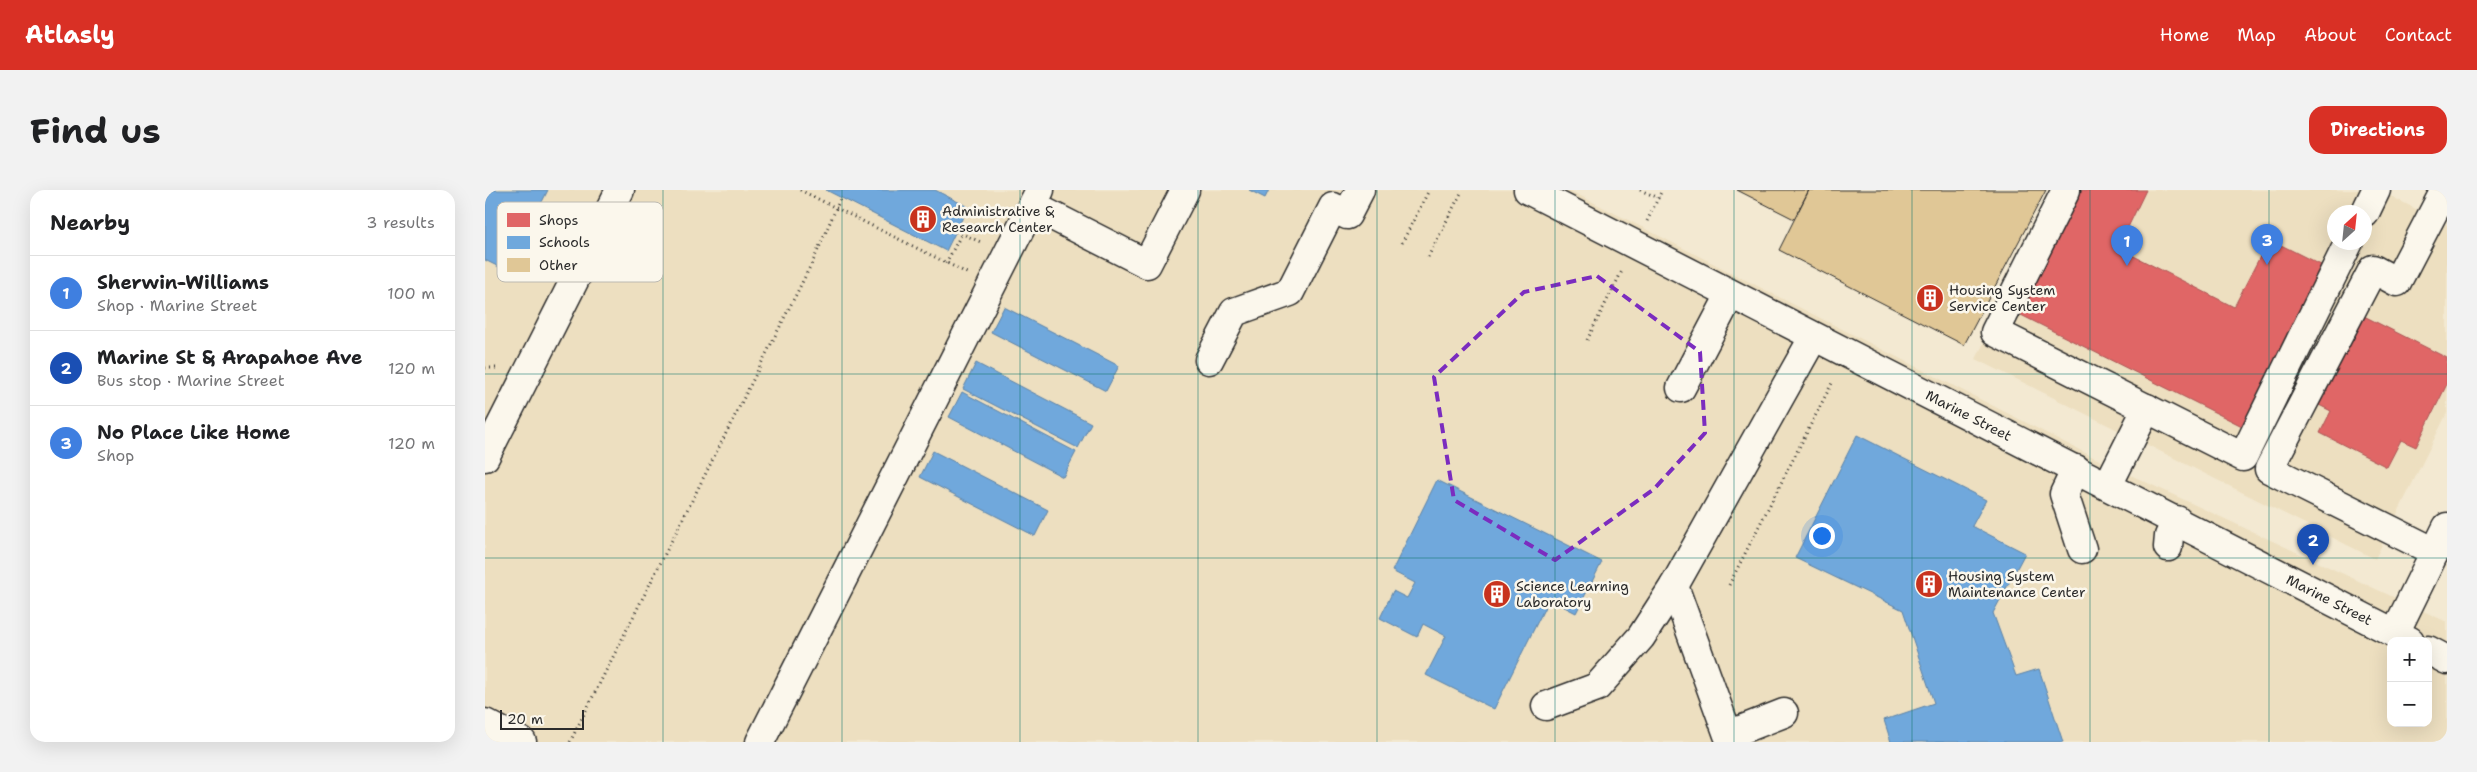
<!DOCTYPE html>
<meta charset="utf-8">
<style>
body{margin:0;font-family:"Shantell Sans",sans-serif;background:#f2f2f2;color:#202124}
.controls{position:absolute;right:15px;bottom:15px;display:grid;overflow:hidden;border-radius:10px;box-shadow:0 5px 20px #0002}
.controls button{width:45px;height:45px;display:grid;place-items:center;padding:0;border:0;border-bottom:1px solid #e0e0e0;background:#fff;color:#202124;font:25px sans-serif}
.compass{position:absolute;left:1842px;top:15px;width:45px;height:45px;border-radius:50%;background:#fff;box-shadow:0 5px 20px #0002;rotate:27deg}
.scale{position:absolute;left:15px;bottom:12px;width:84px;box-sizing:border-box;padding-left:5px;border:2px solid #2b2b2b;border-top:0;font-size:14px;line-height:18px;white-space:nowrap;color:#2b2b2b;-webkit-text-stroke:4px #fbf7ec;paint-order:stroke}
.you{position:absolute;left:1336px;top:345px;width:18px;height:18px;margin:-12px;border:4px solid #fff;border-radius:50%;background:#1a73e8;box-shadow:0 0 0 8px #1a73e833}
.badge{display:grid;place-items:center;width:32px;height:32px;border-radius:50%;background:#d93025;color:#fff;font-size:16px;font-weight:700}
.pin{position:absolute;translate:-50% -41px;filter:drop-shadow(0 1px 2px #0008)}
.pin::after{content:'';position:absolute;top:26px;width:18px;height:15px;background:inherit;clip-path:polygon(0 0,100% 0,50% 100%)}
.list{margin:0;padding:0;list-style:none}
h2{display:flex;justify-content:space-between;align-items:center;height:65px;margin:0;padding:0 20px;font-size:21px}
h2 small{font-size:16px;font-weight:400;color:#757577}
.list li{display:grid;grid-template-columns:32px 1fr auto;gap:15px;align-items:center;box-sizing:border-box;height:75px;padding:0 20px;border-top:1px solid #e0e0e0}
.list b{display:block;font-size:19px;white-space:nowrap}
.list p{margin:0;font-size:16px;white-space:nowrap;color:#757577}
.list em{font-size:16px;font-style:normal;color:#757577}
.map{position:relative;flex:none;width:1962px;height:552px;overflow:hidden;border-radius:15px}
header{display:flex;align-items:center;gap:30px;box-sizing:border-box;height:70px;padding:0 25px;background:#d93025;color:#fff}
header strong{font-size:24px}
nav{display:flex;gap:28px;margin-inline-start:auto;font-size:18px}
.intro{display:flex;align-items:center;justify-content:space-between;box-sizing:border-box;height:120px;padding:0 30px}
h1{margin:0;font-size:35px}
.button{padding:12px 22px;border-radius:15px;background:#d93025;color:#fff;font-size:18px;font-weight:700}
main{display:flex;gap:30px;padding:0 30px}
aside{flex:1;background:#fff;border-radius:15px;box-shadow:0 5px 20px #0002}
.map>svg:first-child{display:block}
.built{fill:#eddfc0;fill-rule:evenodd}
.shops{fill:#e06666;stroke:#aa5454}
.schools{fill:#6fa8dc;stroke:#5b82a7}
.building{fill:#e0c796;stroke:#2b2b2b}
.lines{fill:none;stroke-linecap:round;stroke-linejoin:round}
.minor-casing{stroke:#2b2b2b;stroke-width:31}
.path{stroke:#2b2b2b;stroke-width:3;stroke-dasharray:1 4;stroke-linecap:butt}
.minor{stroke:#fbf7ec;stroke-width:28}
.marked{fill:none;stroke:#7b2cbf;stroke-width:4;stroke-dasharray:10 6;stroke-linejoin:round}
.grid{fill:none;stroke:#0f766e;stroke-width:1;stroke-opacity:0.55}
.labels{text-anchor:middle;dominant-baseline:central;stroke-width:5;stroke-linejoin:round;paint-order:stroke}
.poi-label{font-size:14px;fill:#2b2b2b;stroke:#fbf7ec;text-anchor:start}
.street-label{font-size:14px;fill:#2b2b2b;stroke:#fbf7ec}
.key{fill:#fbf7ec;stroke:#bdbab2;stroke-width:1}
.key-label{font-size:14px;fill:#2b2b2b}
</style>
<header>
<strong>Atlasly</strong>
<nav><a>Home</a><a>Map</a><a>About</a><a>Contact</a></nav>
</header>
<div class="intro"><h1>Find us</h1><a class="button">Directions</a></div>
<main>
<aside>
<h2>Nearby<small>3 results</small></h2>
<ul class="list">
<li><span class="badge" style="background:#3f7fe0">1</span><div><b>Sherwin-Williams</b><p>Shop · Marine Street</p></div><em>100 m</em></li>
<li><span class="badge" style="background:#1a4fb4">2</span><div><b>Marine St &amp; Arapahoe Ave</b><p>Bus stop · Marine Street</p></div><em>120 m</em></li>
<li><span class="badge" style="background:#3f7fe0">3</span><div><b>No Place Like Home</b><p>Shop</p></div><em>120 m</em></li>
</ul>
</aside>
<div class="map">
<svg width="1962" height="552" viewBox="0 0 1962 552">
<rect width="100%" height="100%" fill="#f3e9d2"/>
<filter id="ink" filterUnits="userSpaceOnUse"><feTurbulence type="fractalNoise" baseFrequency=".02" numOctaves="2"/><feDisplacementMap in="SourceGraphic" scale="10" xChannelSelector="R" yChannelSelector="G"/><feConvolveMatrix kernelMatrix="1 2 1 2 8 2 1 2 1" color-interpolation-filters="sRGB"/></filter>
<g filter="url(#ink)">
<path class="built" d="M0 0H1084L1624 275 1962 432V552H0ZM1906 451H1943V533H1906Z
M1574 0H1894L1962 35V223L1890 369 1491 169ZM1850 22H1880V52H1850Z"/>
<path class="shops" d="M1592 0H1661L1633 58 1749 117 1784 49 1840 77 1759 237 1530 122Z
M1871 122 1962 168V194L1931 257 1916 250 1902 277 1835 243 1846 221 1826 211Z"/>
<path class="schools" d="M0 0H63L22 81 0 70Z
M341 0H450L483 17 461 61Z
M764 0H784L780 8Z
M519 117 634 176 621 201 506 142Z
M491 173 606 233 593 258 478 199Z
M477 202 591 262 578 287 464 227Z
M1372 245 1501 310 1487 336 1540 363 1508 423 1531 486 1554 479 1578 552H1406L1399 530 1449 513 1418 420 1310 368Z
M448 261 563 320 550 346 435 287Z
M952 290 1117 372 1091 423 1064 409 1009 519 941 485 961 446 938 434 932 447 895 428 908 401 922 408 930 393 907 381Z"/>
<path class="building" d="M1252 0H1324L1309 29Z
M1324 0H1561L1479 155 1294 60Z"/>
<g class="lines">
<g class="minor-casing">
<g id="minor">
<path id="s1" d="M1043 0 1925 451"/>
<path d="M1581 0 1510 142 1758 267 1864 52"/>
<path d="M548 16 662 74 700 0"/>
<path d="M1880 23 1891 0"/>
<path d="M724 170 749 122 805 102 848 17 862 25 875 0"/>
<path d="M1196 198 1245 105"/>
<path d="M0 267 135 0"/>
<path d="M1591 279 1579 304 1597 359"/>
<path d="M1623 295 1662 218"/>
<path d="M1683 357 1684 346 1692 330"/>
<path d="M1950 362 1784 279 1888 79 1912 92 1960 0"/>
<path d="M1189 396 1243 545 1299 523"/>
<path d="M1910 443 1962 337"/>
<path d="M1943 460 1962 470"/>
<path d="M1061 516 1112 497 1156 447 1189 396 1328 148"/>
<path d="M0 533 37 552"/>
<path d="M275 552 555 0"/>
</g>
</g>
<path class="path" d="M315 0 482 83
M1155 0 1174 8
M1162 31 1177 0
M471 41 498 53
M917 53 944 0
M943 67 977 1
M461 73 477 43
M25 76 59 91
M1102 150 1138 79
M0 178H14
M1244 395 1347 193
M85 552 329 69 356 7"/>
<use href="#minor" class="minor"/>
</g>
</g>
<path class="marked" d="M1112 86 1215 162 1220 243 1169 299 1070 370 969 310 949 187 1039 102Z"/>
<path class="grid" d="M178 0V552M357 0V552M535 0V552M713 0V552M892 0V552M1070 0V552M1249 0V552M1427 0V552M1605 0V552M1784 0V552M0 184H1962M0 368H1962"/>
<defs>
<g id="building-disc" transform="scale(1.4375)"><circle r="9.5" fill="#c8321e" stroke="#fbf7ec"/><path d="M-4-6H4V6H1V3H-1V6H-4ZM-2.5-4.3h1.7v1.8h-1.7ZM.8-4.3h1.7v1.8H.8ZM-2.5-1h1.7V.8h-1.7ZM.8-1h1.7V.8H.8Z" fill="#fff"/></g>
</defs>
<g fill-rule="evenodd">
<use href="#building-disc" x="438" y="29"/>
<use href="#building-disc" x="1445" y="108"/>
<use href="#building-disc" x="1444" y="394"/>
<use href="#building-disc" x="1012" y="404"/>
</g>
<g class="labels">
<g class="poi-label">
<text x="457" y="21">Administrative &amp;<tspan x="457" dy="16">Research Center</tspan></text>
<text x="1464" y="100">Housing System<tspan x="1464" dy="16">Service Center</tspan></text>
<text x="1463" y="386">Housing System<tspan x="1463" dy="16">Maintenance Center</tspan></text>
<text x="1031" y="396">Science Learning<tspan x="1031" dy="16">Laboratory</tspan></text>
</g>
<g class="street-label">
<text stroke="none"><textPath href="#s1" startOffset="495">Marine Street</textPath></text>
<text stroke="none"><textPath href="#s1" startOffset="900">Marine Street</textPath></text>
</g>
</g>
<rect x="12" y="12" width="166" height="80" rx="8" class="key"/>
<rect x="22" y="23" width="23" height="14" fill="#e06666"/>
<rect x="22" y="46" width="23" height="13" fill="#6fa8dc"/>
<rect x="22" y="68" width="23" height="14" fill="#e0c796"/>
<g class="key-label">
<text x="54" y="35">Shops</text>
<text x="54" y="57">Schools</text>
<text x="54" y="80">Other</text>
</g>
</svg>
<div class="controls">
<button>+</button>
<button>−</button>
</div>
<svg class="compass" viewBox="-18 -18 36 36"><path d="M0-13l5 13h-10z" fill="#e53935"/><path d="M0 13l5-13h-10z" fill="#757577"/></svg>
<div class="scale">20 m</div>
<div class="you"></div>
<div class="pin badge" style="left:1642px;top:76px;background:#3f7fe0">1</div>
<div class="pin badge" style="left:1828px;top:375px;background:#1a4fb4">2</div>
<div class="pin badge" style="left:1782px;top:75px;background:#3f7fe0">3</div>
</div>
</main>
